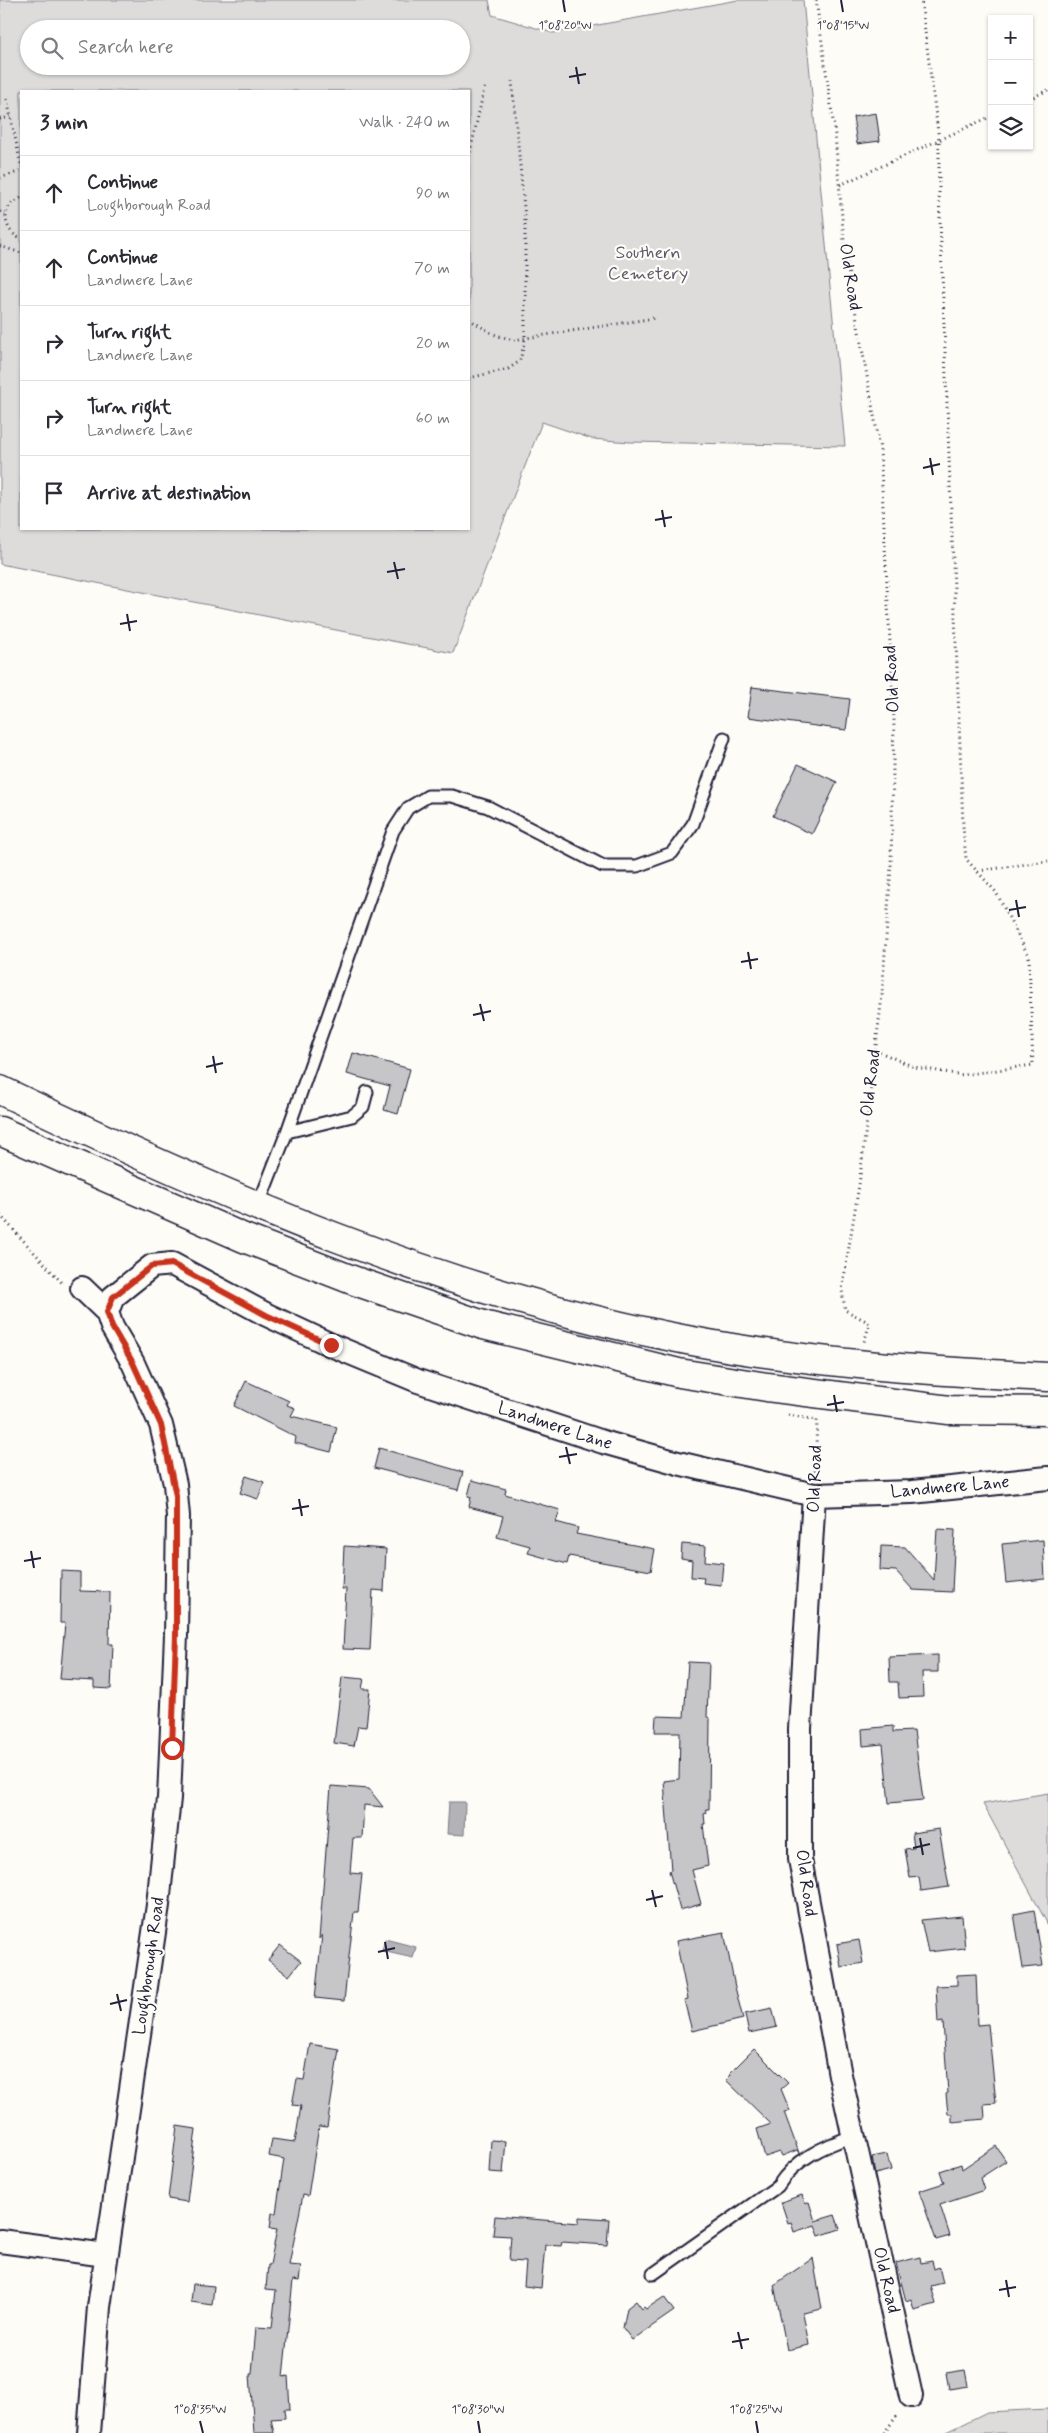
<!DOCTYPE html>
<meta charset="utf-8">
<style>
body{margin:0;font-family:Mynerve,sans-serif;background:#f7f7f7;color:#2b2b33}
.controls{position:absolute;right:15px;top:15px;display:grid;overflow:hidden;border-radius:0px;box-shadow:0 1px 4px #0004}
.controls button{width:45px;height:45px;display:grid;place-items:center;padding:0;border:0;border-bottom:1px solid #e1e1e2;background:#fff;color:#2b2b33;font:25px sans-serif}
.stop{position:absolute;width:15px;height:15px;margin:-11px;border:4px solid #c8321e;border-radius:50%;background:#fff}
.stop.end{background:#c8321e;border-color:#fff;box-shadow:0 1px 5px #0008}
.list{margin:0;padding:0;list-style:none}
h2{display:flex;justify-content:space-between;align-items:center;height:65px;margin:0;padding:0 20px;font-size:21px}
h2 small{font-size:16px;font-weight:400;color:#7c7c81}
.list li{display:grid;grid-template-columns:32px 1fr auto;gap:15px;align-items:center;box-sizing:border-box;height:75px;padding:0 20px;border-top:1px solid #e1e1e2}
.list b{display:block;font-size:19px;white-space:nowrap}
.list p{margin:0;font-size:16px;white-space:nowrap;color:#7c7c81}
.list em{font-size:16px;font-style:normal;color:#7c7c81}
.icon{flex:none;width:28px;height:28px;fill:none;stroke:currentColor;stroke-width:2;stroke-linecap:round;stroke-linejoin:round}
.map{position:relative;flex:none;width:1048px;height:2433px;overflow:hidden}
.search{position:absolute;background:#fff;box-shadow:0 1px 4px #0004;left:20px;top:20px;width:450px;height:55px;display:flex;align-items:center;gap:12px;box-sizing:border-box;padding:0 18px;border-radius:28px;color:#7c7c81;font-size:19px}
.panel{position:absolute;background:#fff;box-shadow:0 1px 4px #0004;left:20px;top:90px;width:450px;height:440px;border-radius:0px}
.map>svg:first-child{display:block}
.green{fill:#dddcdb;stroke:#807f8b;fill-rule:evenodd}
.water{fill:#b2b2b7;stroke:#787885}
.building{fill:#c6c6c8;stroke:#22223b}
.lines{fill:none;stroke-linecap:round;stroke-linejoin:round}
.service-casing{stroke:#22223b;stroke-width:15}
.minor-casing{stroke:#22223b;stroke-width:26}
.trunk-casing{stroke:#22223b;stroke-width:31}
.path{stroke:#22223b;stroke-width:3;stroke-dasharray:1 4;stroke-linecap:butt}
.service{stroke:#fdfcf7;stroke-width:11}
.minor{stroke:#fdfcf7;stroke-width:22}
.trunk{stroke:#fdfcf7;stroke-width:28}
.route{stroke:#c8321e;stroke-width:6}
.ticks{fill:none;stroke:#22223b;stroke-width:2}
.labels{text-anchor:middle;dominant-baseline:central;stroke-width:4.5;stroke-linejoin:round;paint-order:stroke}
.park-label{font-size:18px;fill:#5a5a6b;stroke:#fdfcf7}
.street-label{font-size:18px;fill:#22223b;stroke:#fdfcf7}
.ticks-label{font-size:12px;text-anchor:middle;fill:#22223b;stroke:#fdfcf7;stroke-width:4.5;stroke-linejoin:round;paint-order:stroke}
</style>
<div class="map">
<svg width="1048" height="2433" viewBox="0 0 1048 2433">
<rect width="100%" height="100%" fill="#fdfcf7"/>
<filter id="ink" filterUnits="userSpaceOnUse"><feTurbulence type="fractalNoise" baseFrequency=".02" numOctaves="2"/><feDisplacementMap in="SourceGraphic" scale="10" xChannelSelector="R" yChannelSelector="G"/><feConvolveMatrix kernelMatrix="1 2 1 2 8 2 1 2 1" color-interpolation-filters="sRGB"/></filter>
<g filter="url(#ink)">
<path class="green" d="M0 0H489L492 15 553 33 738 0H803L845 446 630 442 592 439 542 422 453 653 0 564ZM29 29H461V66H29ZM21 91H469V529H21Z
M1048 1793V1925L983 1804Z
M1048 2409V2433H944L987 2412Z"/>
<path class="water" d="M449 1802H465L464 1835 447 1834Z
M385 1939 416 1947 413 1958 382 1951Z"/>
<path class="building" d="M876 113 880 141 857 144 853 117Z
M752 687 850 699 846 730 748 717Z
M798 764 837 782 812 834 773 816Z
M353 1053 410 1069 398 1114 384 1110 390 1086 347 1074Z
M246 1381 289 1401 287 1405 295 1408 291 1416 337 1427 331 1452 295 1443 296 1437 234 1406Z
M379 1448 463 1472 458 1490 374 1468Z
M246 1476 264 1482 258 1499 240 1493Z
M472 1480 506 1489 505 1494 560 1510 556 1522 578 1528 576 1534 655 1549 651 1571 569 1556 567 1564 528 1553 530 1546 497 1537 503 1516 469 1507 471 1497 468 1496Z
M937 1529 955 1530 952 1592 913 1590 896 1571 880 1570 881 1546 905 1547 934 1580Z
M1043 1540 1045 1579 1006 1583 1002 1544Z
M682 1544 706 1546 705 1561 723 1563 721 1585 703 1583 704 1578 691 1577 692 1560 681 1558Z
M344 1546 386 1549 384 1591 373 1590 370 1650 343 1649 346 1589H342Z
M61 1571 80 1572V1591L110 1592 109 1644H113L111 1689 94 1688V1681L60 1679 65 1623H60Z
M938 1655V1672H922L923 1697 899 1698 898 1682H890L889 1657Z
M688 1662 709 1663 707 1717 710 1718 709 1809H706L707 1813 704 1814 705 1824H703L708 1866 692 1870 701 1904 680 1910 669 1871 671 1870 664 1781 679 1779 680 1732H655L656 1716 684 1717Z
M342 1677 364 1679 362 1689H370L366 1727 358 1726 354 1746 334 1743Z
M893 1726V1732L914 1731 923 1800 889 1803 883 1744 863 1746 862 1729Z
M331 1786 369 1789 383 1807 364 1805 362 1838H353L350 1873 362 1874 358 1912H354L344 2001 315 1998 322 1935 319 1939Z
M939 1829 949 1887 921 1891 919 1877 910 1878 905 1849 914 1848 912 1833Z
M1034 1910 1043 1966 1023 1968 1014 1914Z
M962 1916 965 1948 928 1952 921 1920Z
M724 1932 735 1987 743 2019 692 2031 684 2000 688 1999 676 1941Z
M859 1940 863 1963 841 1967 837 1944Z
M280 1945 301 1961 289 1976 268 1960Z
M976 1974 978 2025 988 2024 996 2103 984 2104 985 2119 952 2122V2114H948L946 2094 948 2093 943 2022 938 2023 936 1986 957 1985V1975Z
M772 2008 777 2027 749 2033 745 2014Z
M310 2044 339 2049 327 2127 319 2126 308 2196 303 2195 289 2265 301 2266 299 2281 293 2280 283 2377 288 2376 290 2409H284L285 2418 271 2419 274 2433H254L250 2374H252L256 2327 272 2328 276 2290 266 2289 268 2265H270L277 2229 270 2228 272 2213H276L284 2159 269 2156 272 2139 295 2142 301 2106 292 2105 297 2079 304 2080Z
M754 2049 788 2083 781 2089 790 2111 784 2112 799 2153 797 2150 782 2156 780 2152 765 2157 757 2129 771 2124 726 2080 731 2075 730 2073Z
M177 2126 196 2129 187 2202 168 2199Z
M491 2140 506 2141 503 2173 489 2172Z
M996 2146 1006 2161 980 2178 984 2190 940 2205 950 2236 936 2240 919 2191 944 2183 940 2171 961 2164 962 2169Z
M887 2154 891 2170 875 2174 872 2157Z
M802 2195 805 2203 809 2202 815 2221 835 2215 840 2229 819 2236 815 2225 794 2232 791 2222 788 2223 781 2202Z
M495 2216 579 2223V2217L609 2219 607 2245 562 2242 561 2246 545 2245 541 2288 524 2286 526 2262 509 2261 511 2236 493 2235Z
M920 2257 921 2263 932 2261 934 2269 939 2267 943 2283 931 2286 936 2304 914 2310 911 2299 906 2301 896 2263Z
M813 2258 822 2309 803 2313 809 2345 787 2350 774 2285Z
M193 2284 214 2286 212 2305 191 2302Z
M664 2297 674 2311 632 2340 623 2328 627 2308 636 2301 642 2309 644 2307 646 2309Z
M965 2370 968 2386 949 2389 946 2373Z"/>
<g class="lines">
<g class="service-casing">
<path id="service" d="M287 1132 393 831 408 808 428 796H452L488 807 603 866H637L672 853 693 824 724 738
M258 1206 287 1132 352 1116 363 1107 367 1092
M653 2274 778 2186C795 2159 824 2146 853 2136"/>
</g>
<g class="minor-casing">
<path id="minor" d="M82 1288 107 1312 113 1297 152 1266 172 1264 267 1315 331 1345 418 1381 603 1442 678 1463 814 1495 912 1492 1048 1478
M814 1495 800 1729V1859L840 2075 911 2396
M0 2241 106 2255
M89 2433 99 2307 158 1905 169 1798 176 1635 178 1516 175 1484 161 1425 133 1363 112 1327 107 1312"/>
</g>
<g class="trunk-casing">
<path id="trunk" d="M0 1090C220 1195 446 1294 687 1340 806 1363 927 1371 1048 1377
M0 1131 244 1238 355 1281 483 1325 679 1373 767 1387 949 1410 1048 1411"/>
</g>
<path class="path" d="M816 0 835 135 845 253 880 449 894 720 891 866 882 996 859 1185 842 1290 845 1310 870 1323 864 1342
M7 99 21 165
M1029 99 1048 90
M0 119 11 117
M469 157 485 85
M0 178 21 171
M840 185 992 116
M21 198C0 205 2 230 21 239
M0 212 5 214
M0 246 21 253
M469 319 493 334 513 340 655 318
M469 378 508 369 520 361 525 339V218L512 81
M978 871 1048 861
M875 1050 914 1067 962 1075 1033 1065 1029 957 996 892 966 859 963 826 939 193V140L921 0
M0 1215 63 1284
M788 1415 817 1420 815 1474
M884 2433 899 2413"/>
<use href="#service" class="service"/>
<use href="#minor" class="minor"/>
<use href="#trunk" class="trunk"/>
</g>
</g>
<g class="lines" filter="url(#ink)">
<path class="route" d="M172 1748 176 1635V1496L161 1425 133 1363 112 1327 107 1312 113 1297 152 1266 172 1264 266 1315 331 1345"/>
</g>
<path class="ticks" d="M563 0 565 12M841 0 843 12M576 67 579 84M569 77 586 74M930 458 933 475M923 468 940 464M662 510 665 527M655 520 672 517M394 562 398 579M387 572 405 569M127 614 130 631M120 624 137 621M1016 900 1019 917M1009 910 1026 907M748 952 751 969M741 962 758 959M480 1004 484 1021M473 1015 491 1011M213 1056 216 1073M206 1067 223 1063M834 1395 837 1412M827 1405 844 1402M566 1447 570 1464M559 1457 577 1454M299 1499 302 1516M292 1509 309 1506M31 1551 34 1568M24 1561 41 1558M920 1838 923 1855M913 1848 930 1844M652 1890 656 1907M646 1900 663 1896M385 1942 388 1959M378 1952 395 1948M117 1994 121 2011M110 2004 127 2000M1006 2280 1009 2297M999 2290 1016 2287M738 2332 742 2349M732 2342 749 2339M200 2421 203 2433M478 2421 480 2433M756 2421 758 2433"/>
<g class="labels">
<g class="park-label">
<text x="648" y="253">Southern<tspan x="648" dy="21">Cemetery</tspan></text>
</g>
<g class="street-label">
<text transform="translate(850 277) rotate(81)">Old Road</text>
<text transform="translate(892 679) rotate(-93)">Old Road</text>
<text transform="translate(871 1083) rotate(-83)">Old Road</text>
<text transform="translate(555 1426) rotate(18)">Landmere Lane</text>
<text transform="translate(815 1479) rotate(-88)">Old Road</text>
<text transform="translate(950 1487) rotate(-5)">Landmere Lane</text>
<text transform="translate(806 1883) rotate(82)">Old Road</text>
<text transform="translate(149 1966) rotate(-82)">Loughborough Road</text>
<text transform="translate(886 2280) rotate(77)">Old Road</text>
</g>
</g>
<g class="ticks-label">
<text x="565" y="29">1°08'20"W</text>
<text x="843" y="29">1°08'15"W</text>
<text x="200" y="2413">1°08'35"W</text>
<text x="478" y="2413">1°08'30"W</text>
<text x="756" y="2413">1°08'25"W</text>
</g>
</svg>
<div class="controls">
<button>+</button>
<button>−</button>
<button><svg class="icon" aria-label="layers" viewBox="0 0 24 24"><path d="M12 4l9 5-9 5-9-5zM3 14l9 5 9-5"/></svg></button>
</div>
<div class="stop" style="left:172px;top:1748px"></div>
<div class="stop end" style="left:331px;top:1345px"></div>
<div class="search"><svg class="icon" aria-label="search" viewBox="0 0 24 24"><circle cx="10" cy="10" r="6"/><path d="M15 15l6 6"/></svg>Search here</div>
<section class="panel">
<h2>3 min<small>Walk · 240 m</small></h2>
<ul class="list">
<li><svg class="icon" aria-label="ahead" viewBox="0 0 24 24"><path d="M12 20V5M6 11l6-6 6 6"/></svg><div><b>Continue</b><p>Loughborough Road</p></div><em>90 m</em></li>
<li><svg class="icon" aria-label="ahead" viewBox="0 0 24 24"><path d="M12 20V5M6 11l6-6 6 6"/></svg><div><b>Continue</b><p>Landmere Lane</p></div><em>70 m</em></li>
<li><svg class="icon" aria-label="right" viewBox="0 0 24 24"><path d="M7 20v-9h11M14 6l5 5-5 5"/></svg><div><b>Turn right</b><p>Landmere Lane</p></div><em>20 m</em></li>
<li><svg class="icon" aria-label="right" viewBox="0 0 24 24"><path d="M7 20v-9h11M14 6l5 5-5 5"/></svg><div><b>Turn right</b><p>Landmere Lane</p></div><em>60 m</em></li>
<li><svg class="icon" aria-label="arrive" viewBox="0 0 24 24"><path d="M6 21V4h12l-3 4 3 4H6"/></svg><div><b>Arrive at destination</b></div></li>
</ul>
</section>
</div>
